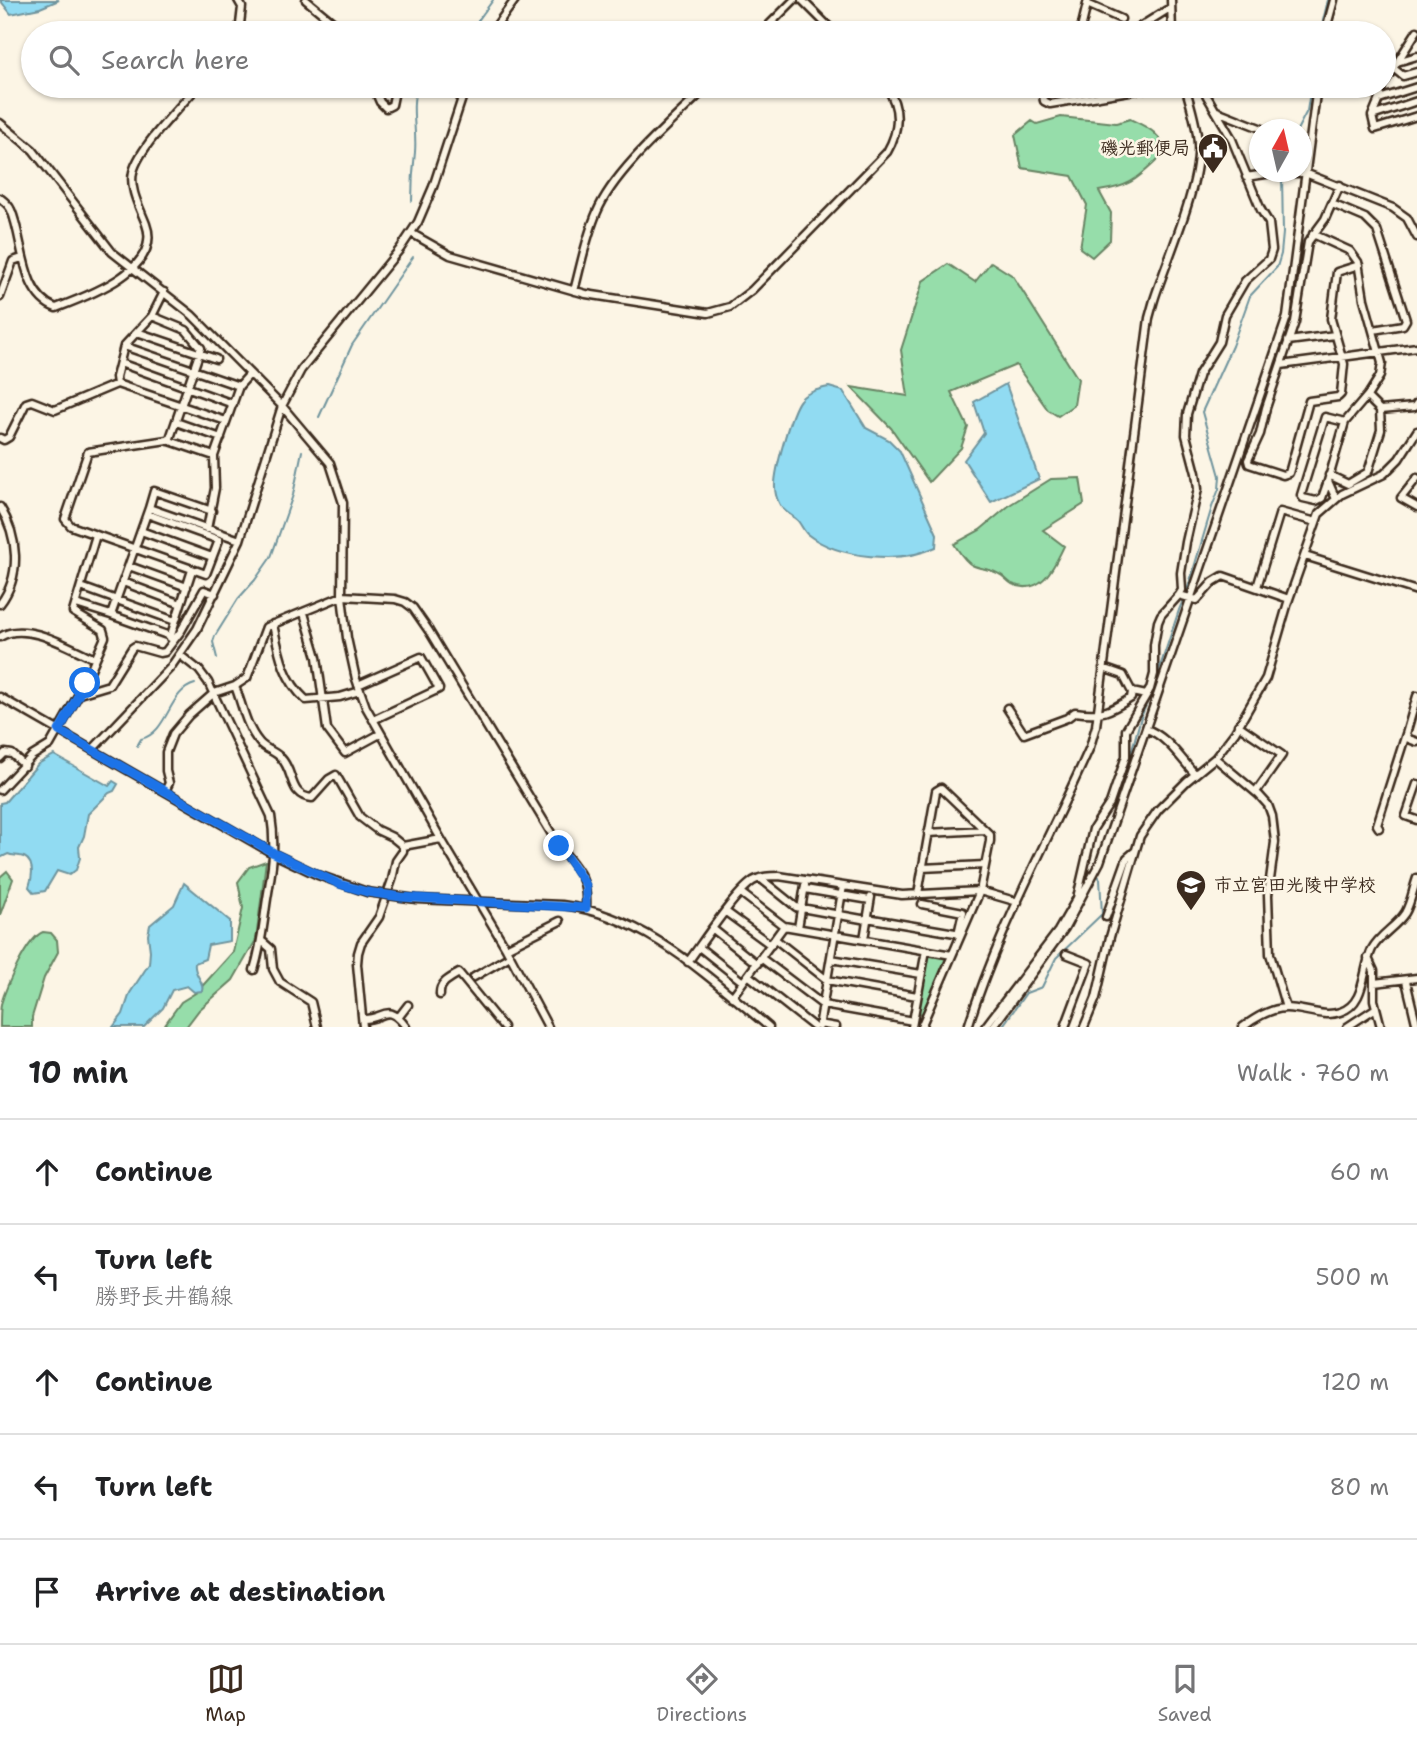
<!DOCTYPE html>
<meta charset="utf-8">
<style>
body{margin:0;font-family:"Shantell Sans","Klee One",sans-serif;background:#f2f2f2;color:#202124}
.compass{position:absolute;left:1249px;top:119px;width:63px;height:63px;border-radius:50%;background:#fff;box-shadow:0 2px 5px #0004;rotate:8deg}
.stop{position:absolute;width:21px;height:21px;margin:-16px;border:5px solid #1a73e8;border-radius:50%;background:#fff}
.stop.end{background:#1a73e8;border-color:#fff;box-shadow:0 2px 7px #0008}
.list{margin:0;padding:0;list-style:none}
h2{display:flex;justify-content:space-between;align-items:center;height:91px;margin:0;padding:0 28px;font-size:30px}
h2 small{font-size:23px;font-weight:400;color:#757577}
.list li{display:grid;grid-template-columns:46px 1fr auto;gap:21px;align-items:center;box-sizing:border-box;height:105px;padding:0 28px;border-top:2px solid #e0e0e0}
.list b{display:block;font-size:26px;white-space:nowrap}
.list p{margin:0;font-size:23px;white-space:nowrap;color:#757577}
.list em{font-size:23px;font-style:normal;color:#757577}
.icon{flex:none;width:38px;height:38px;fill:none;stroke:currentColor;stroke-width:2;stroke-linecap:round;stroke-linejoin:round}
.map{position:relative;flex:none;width:1417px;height:1027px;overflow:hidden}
.search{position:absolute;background:#fff;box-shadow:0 2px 5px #0004;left:21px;right:21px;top:21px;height:77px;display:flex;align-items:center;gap:18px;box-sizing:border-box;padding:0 24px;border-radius:38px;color:#757577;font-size:26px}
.sheet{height:616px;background:#fff}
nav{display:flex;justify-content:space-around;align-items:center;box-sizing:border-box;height:98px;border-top:2px solid #e0e0e0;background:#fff;font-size:19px;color:#757577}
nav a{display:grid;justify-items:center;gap:4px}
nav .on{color:#3b2a1e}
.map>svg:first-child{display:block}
.green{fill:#96ddaa;stroke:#688464;stroke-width:2}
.water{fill:#91dbf2;stroke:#6f949d;stroke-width:2}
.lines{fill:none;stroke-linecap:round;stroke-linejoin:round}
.stream{stroke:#6f949d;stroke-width:2}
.minor-casing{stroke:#3b2a1e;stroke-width:11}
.minor{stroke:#fcf5e5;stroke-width:6}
.minor-bridge-casing{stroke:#3b2a1e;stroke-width:11;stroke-linecap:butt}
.minor-bridge{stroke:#fcf5e5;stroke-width:6}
.route{stroke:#1a73e8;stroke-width:9}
.labels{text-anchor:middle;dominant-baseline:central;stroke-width:5;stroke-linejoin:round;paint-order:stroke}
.poi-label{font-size:18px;font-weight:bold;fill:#3b2a1e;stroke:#fcf5e5;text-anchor:end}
</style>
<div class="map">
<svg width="1417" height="1027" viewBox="0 0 1417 1027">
<rect width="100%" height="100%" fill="#fcf5e5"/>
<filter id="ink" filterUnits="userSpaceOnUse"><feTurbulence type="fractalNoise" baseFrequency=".0143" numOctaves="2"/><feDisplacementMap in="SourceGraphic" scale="14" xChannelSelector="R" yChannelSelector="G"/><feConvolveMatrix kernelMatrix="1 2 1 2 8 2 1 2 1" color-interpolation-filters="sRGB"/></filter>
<g filter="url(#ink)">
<path class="green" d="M1061 117 1116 123 1130 119C1147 127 1163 133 1164 154 1138 177 1134 186 1099 191L1111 213 1110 240 1092 257 1080 248 1087 205 1072 176 1022 168 1015 135 1032 121 1037 124Z
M991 262 1013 276 1078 379 1074 405 1058 416 1048 410 1016 365 951 392 968 427 961 448 929 482 891 428 851 387 908 396 901 350 923 281 948 264 975 282Z
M1080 478 1084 504 1043 530 1064 546C1054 567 1041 597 1012 584 1007 581 1004 576 999 574 991 569 980 569 972 565 964 561 959 551 954 544L980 530 1011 504 1051 479Z
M266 861 256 940 233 980 199 1010 186 1027H163L181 1002 197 992 233 952 243 908 238 882 249 867Z
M7 871 13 879 0 915V877Z
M43 932 51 933 57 940 58 952 44 978 32 1017V1027H0C0 1020 0 1011 1 1004 6 987 27 938 43 932Z
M928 954 947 958 924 1014 917 1013Z"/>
<path class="water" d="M0 0H59L40 8 11 14Z
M1006 384 1039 479 991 502 964 460 984 433 974 402Z
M829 387 843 391 866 428 889 440 900 451 937 534 936 547C901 564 839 559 807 534 804 531 801 525 798 521 792 515 782 511 779 503 777 499 775 492 775 487 774 472 791 411 800 400 806 392 820 389 829 387Z
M54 755 109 786 113 781 118 784 114 791 109 793 88 814 84 836 79 847 80 858 76 870 69 875 57 871 45 891 34 893 29 887C33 876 35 858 20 856 16 855 12 856 8 854L0 858V803L5 802 38 764Z
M184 883 230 921V941L208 945 205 959 195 963C193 975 205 981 202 991L194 992 187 986 172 990 163 1008 144 1027H113L123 1014 130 993 149 964 150 951 148 935 150 925 174 905Z"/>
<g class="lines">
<path class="stream" d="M469 33 493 0
M1320 33 1328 0
M1297 130 1307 111 1311 86
M412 201C412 184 413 168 415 152 417 130 410 107 417 86
M319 417 352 345 413 257
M217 658 213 642 215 636 238 599 255 580 271 557 293 495 302 451
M1153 688 1179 610 1187 591 1212 507 1219 489 1220 476 1202 412 1232 346 1250 296 1277 267 1281 254 1283 233 1282 176
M137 746 141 739C169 732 168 691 195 684
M1094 867 1122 786 1141 717 1151 693
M1002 1027 1026 993 1042 987 1056 958 1102 914 1100 879 1096 872"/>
<g class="minor-casing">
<path id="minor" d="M238 0 242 7 239 33
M306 0 346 33
M802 0 835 33
M1171 0 1172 33
M1087 4 1121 19
M491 33 515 0
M761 33 794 0
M1080 33 1088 0
M1130 33 1170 8
M1325 33 1334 0
M1397 62 1417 56
M1393 68 1403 76 1417 72
M1384 83 1417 31
M373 86 380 102 386 108 392 105 396 86
M1044 86 1042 90 1044 101 1050 104 1160 86
M1382 86 1379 99 1417 87
M1379 99 1372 116 1375 129 1417 116
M1217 111 1265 130
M1372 116 1417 101
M0 123 33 150 112 252 192 315 282 406 330 463 343 503 342 596 347 638 356 679 366 707 441 839 506 948 548 1027
M1246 177 1272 173H1305L1393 208 1407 218 1417 237
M1340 185 1325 219 1308 242 1295 322 1266 408 1260 434 1248 460 1249 464 1283 475 1289 473 1309 401 1338 397 1341 394 1344 364 1331 319 1337 272 1359 265
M0 198C4 201 9 205 11 210 24 239 20 295 56 308 88 296 163 269 146 224 140 208 129 189 133 172 140 146 180 107 198 86
M1332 204 1365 218 1377 230 1406 320 1403 325 1373 330
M411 233 450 255 586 294 708 313 730 307 752 290 887 152C900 129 901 108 886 86
M1313 234 1350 251 1358 262 1364 299 1382 363 1380 376 1368 395 1345 422 1328 481 1336 499
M574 291C581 265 586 237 597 212 615 169 674 120 708 86
M0 297 13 261 22 258
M152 316 186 330 201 348 169 441
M137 332 216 359
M1288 341 1335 335
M124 346 239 386
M120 363 233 404
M1281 365 1417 347
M117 384 116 377 124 346 152 316 164 292
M1380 410 1414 407 1417 403
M176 422 221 438
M0 438 4 440 9 437 26 403 32 401 55 410 117 384 226 421
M1329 475 1348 484 1368 472 1381 430 1380 410 1367 397
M1417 478 1401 498 1417 507
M1328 481 1322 498 1316 501 1303 498 1301 495 1325 417 1345 422
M0 507C18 536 22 575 0 604
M149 508 154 491 212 511
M147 514 219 540 206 574 71 526 65 519 88 452 167 440 214 456
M207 529 215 488 214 456 239 386 249 375
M141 531 212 557
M1305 556 1417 591
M129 566 187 587
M123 582 181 604
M81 587 175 621
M1257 587 1280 512 1316 522
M1179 595 1197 600 1213 582 1223 576 1289 599
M76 604 111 615
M304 613 317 657 327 729 345 753 380 734
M273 624C279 653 283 679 306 700L340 697 360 691
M170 636 111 615 149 508 240 540
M0 637C26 620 70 648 95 659
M170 638 192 570
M180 655 199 670 208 682 271 816C276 846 272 870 267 899 263 925 262 944 254 970
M1103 668 1123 675 1132 692
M358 685 421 657 439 689 373 720
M235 686C242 704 246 727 259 742 264 749 275 751 281 758 295 772 288 796 312 798L329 779 336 775 360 817 377 830 392 837 403 846
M79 694 109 685 132 648 135 646 160 653 165 652 181 631 204 590 215 594
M1417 696 1406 734 1409 739 1417 742
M0 697 274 854 318 875 367 892
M1007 708 1024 734 1067 718 1075 712C1101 716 1109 712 1131 698L1132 692 1146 695
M1238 725 1282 755 1256 792
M1146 729C1166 735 1181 759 1195 774
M93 749 170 668 197 629 240 540 282 406 301 370 400 249 418 222 433 187 466 86
M0 758 5 753 12 754 25 766
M1215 758 1259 795 1268 805 1272 816 1275 842 1268 895 1270 954 1286 1008
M1417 784 1406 816 1417 820
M0 790 32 756 50 745 85 683 105 637 103 630 73 612 96 535
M165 791 169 783 166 771V752L173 734 189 715 214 693 235 686 247 678 266 627 342 596 395 599 405 602 413 608 429 631 559 846C577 869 588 877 586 908
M1379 828 1377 825 1406 734
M928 833 985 830
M403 846 441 839
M922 868 985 865
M760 878 796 907 867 920
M805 889 870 900
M741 893 784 926 952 955
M918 894 936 791 941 788 990 835V841L980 891 921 1027
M416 899 562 905C645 915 707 976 769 1027
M922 904 963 912 958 934
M726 912 771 945
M1106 917 1127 858 1134 852
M867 918 961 934
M798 928 805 885
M713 929 757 964
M775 939 827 980 917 996
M864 939 871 897
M263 942 271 949 273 969 280 982 311 1002 317 1027
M699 947 743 982
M506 948 560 921
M761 958 823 1005 913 1021
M1368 958 1374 971V1000L1381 1027
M831 959 921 974
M688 962C703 942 734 894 753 881 761 876 770 876 779 876L902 895 980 891 1018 902
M748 975 814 1027
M474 977 510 956
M1406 981 1417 1027
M1374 983 1417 978
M440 995C439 983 449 979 459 973L503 1027
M732 997 784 926
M398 1018 408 1005
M363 1019C384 1020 387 1001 406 1027
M819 1024 836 1027
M363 1027 357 964 358 953 361 943 379 917 392 880 396 861 403 851V846
M819 1027 843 886
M912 1027 926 950
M968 1027C998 930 1049 839 1090 747L1096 726 1149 318 1154 300C1167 259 1201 185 1198 144 1197 124 1190 104 1185 86
M985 1027 1058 931 1077 898 1093 829 1110 803 1126 756V730L1150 689 1154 674V645L1158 622 1161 615 1179 595 1182 590 1181 573 1186 542 1198 489 1196 473 1186 435 1187 414 1199 374 1219 342 1225 315 1245 281 1269 259 1272 250 1269 223 1261 210 1231 137 1201 86
M993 1027 1065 928 1100 862 1287 317 1317 86
M1065 1027 1089 963 1066 954
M1084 1027 1096 998 1110 937 1140 836 1158 810 1187 781 1215 758 1235 732 1266 678 1289 599 1319 514 1342 494 1384 474 1399 459 1417 431
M1243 1027C1255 1018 1271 1008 1286 1008 1304 1008 1323 1018 1340 1012 1366 1004 1362 970 1372 949 1380 934 1396 927 1405 913 1411 903 1413 889 1417 878
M1347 1027 1376 1008"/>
</g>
<use href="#minor" class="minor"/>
<g class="minor-bridge-casing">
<path id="minor-bridge" d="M367 892 416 899"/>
</g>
<use href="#minor-bridge" class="minor-bridge"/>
</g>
</g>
<g class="lines" filter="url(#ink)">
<path class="route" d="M85 683 59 731 274 853 339 884 367 892 401 897 586 908V885L559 846"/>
</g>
<defs>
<g id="civic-pin" transform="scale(1.575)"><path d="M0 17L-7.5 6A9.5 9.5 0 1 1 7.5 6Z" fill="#3b2a1e" stroke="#fcf5e5"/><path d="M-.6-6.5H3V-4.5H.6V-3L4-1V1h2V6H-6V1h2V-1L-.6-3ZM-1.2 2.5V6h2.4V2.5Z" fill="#fff"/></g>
<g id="school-pin" transform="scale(1.575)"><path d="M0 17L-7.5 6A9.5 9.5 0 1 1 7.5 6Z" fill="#3b2a1e" stroke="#fcf5e5"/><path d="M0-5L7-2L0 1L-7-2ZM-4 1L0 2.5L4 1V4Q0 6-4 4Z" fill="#fff"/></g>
</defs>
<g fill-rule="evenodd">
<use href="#civic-pin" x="1213" y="148"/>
<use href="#school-pin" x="1191" y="885"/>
</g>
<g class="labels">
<g class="poi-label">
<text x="1190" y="148">磯光郵便局</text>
<text x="1214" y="885" text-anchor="start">市立宮田光陵中学校</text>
</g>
</g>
</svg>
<svg class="compass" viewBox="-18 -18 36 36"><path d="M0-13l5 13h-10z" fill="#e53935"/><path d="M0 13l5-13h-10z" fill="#757577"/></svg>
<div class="stop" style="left:85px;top:683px"></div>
<div class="stop end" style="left:559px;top:846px"></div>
<div class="search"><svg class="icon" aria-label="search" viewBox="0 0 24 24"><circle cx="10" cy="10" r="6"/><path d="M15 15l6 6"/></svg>Search here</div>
</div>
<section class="sheet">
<h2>10 min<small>Walk · 760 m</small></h2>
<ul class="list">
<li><svg class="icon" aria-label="ahead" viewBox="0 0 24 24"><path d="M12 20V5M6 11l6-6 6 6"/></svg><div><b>Continue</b></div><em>60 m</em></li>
<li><svg class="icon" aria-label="left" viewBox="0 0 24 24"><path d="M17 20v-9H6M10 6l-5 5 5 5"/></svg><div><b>Turn left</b><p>勝野長井鶴線</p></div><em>500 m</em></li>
<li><svg class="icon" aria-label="ahead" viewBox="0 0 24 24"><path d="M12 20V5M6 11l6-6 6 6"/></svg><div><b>Continue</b></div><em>120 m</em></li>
<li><svg class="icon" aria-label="left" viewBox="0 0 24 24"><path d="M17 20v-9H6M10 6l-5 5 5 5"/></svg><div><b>Turn left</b></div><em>80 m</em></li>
<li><svg class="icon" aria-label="arrive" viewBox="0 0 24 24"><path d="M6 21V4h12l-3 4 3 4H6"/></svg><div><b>Arrive at destination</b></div></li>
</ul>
</section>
<nav>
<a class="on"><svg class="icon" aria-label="map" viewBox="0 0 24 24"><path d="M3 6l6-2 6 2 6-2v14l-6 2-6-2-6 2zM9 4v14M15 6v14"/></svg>Map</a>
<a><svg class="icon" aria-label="directions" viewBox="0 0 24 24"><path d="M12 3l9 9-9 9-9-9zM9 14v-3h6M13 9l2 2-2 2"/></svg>Directions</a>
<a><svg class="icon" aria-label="saved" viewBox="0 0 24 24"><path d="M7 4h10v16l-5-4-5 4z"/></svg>Saved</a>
</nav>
